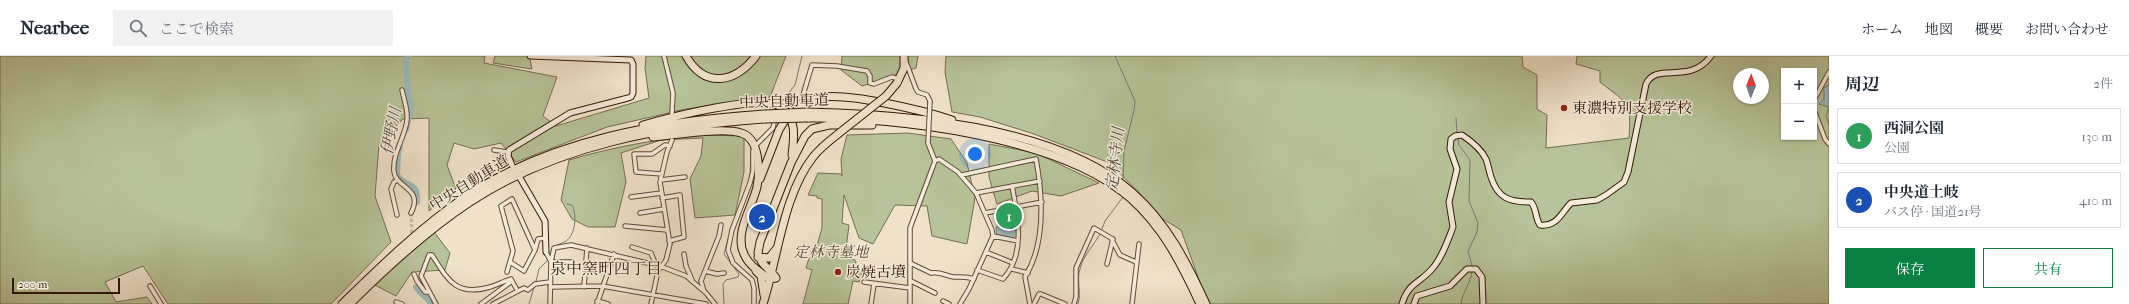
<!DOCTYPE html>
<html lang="ja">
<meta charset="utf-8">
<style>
body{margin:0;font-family:"IM FELL French Canon","Noto Serif JP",serif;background:#f2f2f3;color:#1f2937}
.controls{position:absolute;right:12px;top:12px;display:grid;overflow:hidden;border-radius:0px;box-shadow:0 1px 3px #0004}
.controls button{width:36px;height:36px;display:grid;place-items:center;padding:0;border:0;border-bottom:1px solid #e0e1e3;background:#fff;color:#1f2937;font:20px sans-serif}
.compass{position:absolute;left:1733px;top:12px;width:36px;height:36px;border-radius:50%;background:#fff;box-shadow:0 1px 3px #0004;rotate:1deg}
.scale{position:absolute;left:12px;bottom:10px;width:108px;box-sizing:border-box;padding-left:4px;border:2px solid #331906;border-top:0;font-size:11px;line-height:14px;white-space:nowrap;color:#331906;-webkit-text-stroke:3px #f5ecdc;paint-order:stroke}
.you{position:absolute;left:975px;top:98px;width:14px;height:14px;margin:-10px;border:3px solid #fff;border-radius:50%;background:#1a73e8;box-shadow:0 0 0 6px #1a73e833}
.badge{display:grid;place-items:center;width:26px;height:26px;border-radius:50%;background:#0b8043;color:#fff;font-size:13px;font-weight:700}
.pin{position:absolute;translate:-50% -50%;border:2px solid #fff;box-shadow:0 1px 4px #0006}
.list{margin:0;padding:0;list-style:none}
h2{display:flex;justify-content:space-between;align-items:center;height:52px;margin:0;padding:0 16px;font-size:17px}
h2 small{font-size:13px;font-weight:400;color:#747a83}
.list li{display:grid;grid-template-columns:26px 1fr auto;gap:12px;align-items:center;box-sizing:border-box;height:56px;margin:0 8px 8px;padding:0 8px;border:1px solid #e0e1e3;border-radius:0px}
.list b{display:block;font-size:15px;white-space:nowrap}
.list p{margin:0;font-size:13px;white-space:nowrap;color:#747a83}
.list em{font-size:13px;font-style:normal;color:#747a83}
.actions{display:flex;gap:8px;padding:12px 16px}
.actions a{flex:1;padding:9px 0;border:1px solid #0b8043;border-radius:0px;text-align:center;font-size:14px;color:#0b8043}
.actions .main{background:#0b8043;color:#fff}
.icon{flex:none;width:22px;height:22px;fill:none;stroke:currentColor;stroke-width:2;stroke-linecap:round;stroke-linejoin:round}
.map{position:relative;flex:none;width:1829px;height:248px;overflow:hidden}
header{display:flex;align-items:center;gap:24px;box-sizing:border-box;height:56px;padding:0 20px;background:#fff;border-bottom:1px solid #e0e1e3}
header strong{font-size:19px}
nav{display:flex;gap:22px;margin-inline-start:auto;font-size:14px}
.search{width:280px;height:36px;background:#f2f2f3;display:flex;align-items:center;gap:10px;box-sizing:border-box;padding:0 14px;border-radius:0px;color:#747a83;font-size:15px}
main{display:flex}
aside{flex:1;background:#fff}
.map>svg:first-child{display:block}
.green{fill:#b7c398;stroke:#756e4f;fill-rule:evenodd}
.water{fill:#9dbcbf;stroke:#737b75}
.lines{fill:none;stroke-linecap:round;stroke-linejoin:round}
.stream{stroke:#737b75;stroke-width:1}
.river{stroke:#9dbcbf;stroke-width:6}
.street-tunnel{stroke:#c9baa2;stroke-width:3.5;stroke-dasharray:3.5 2;stroke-linecap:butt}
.street-casing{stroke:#624b37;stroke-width:5.5}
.secondary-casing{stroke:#331906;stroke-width:7}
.highway-casing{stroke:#331906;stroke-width:9}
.street{stroke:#f5ecdc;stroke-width:3.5}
.secondary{stroke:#f5ecdc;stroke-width:5}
.highway{stroke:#efe2c9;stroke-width:7}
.street-bridge-casing{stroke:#624b37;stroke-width:5.5;stroke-linecap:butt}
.highway-bridge-casing{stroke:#331906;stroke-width:9;stroke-linecap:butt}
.street-bridge{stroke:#f5ecdc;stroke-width:3.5}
.highway-bridge{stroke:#efe2c9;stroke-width:7}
.poi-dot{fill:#8f2418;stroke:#f5ecdc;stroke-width:1.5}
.labels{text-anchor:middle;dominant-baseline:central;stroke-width:3;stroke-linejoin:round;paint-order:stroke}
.street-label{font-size:15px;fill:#331906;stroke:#f5ecdc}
.poi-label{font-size:15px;fill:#331906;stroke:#f5ecdc;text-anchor:start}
.park-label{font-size:15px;font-style:italic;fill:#5b4c32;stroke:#f5ecdc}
.water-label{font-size:16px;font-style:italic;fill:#585247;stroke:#f5ecdc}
.neighbourhood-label{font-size:16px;fill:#331906;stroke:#f5ecdc}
</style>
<header>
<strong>Nearbee</strong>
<div class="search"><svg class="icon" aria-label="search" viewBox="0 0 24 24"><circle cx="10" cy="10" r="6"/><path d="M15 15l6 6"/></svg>ここで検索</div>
<nav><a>ホーム</a><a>地図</a><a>概要</a><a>お問い合わせ</a></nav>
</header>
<main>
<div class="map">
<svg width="1829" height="248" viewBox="0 0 1829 248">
<rect width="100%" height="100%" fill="#efe2c9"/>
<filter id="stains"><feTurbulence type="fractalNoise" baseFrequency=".005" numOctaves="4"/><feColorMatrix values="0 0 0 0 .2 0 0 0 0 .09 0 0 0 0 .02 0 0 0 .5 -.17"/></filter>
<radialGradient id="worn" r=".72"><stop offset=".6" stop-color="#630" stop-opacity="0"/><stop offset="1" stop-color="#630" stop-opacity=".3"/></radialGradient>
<path class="green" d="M0 0H485L484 7 557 21 543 60 556 70 649 42 645 12 646 0H786L770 41 686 53 607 71 516 106 501 87 474 93 454 87 447 109 456 133 429 155V62L403 63 379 88 375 140 391 186 331 248H168L143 210 105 226 116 246 147 241 152 248H0Z
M495 0H527L530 3 532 13 493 7Z
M842 0H918L916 12 862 30 841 14Z
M946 0H1522L1523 11 1537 19V53L1547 59 1546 92 1629 82C1631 44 1630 50 1600 26V15L1576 8 1577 0H1829V29L1825 31 1824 43 1819 48 1829 51V248H1210L1206 243 1181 174 1158 160 1147 145 1110 107 1034 78 980 61 952 56 945 16ZM1784 15H1814V81H1784ZM1739 18H1763V42H1739Z
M908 77 951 83 967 107 975 142 967 188 932 180 927 150 895 149 873 188 859 182 844 139 842 167 849 169 846 193 849 196V201L856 205 855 212 860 213 859 216 862 217 859 226 853 225 848 248H803L812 214 806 212 812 192 816 193 822 172V143L817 142V140L808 139 818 117 841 118 842 120 841 103 847 79Z
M703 79 744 80V116L735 159 695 162 690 123 701 100 703 82 661 84 621 97 626 126 615 171H588L572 163 561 144 569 104C613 91 657 83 703 79Z
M989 88 1036 97 1099 127 1061 140 1032 135 997 148 989 121Z
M1015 153 1016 165 1003 168 1002 155Z
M434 176 450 197 445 214 412 216 396 240 375 229 404 197Z"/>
<path class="water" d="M1829 29V51L1819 48 1824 43V35L1822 33Z
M1016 168 1017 183 997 180 996 171Z"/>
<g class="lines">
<path class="stream" d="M1115 0 1135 45 1134 54 1124 95 1123 126
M783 44 795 29 802 0
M1829 50 1826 60 1829 69
M1456 62 1457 78
M1458 83 1459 89 1470 104 1469 145 1478 167 1477 176 1468 195 1472 210
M750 120 751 93
M1101 175 1105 165 1123 141
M553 192C556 188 562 188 566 185 576 178 577 158 572 149L567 148
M536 226 539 213 548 204
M529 248 534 231
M724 248 723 228 726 224 738 221 739 218 724 198 729 180
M1078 248C1082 236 1076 225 1080 213 1083 200 1094 189 1100 178
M1461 248C1462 236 1471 228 1472 215"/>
<path class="river" d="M406 74 411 51 408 38 406 3 409 0
M400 91 398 97 397 119C405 132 419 125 417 146
M416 231C420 238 427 240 431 248"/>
<path class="street-tunnel" d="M411 157 412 181
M413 191 414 218"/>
<g class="street-casing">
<path id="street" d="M664 0 673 37 672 57
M906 6 916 33 918 36 927 39 930 45
M402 34C404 44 408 53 407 64 405 82 392 97 394 116 396 132 424 132 411 157
M1814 44 1829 16
M784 46 799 42 803 39 812 9 837 10 867 15 870 20V27L874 28 892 21 899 23
M1814 54 1825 83 1829 88
M757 88 773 72 775 62
M494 94 507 96
M753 94V115L750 127 732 174 728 194 733 207 752 224 754 232V248
M935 105 939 103 958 116 976 137
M662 118 636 116 634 98H652L665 89 670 90
M962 119 1036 103C1043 141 1046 187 1025 221L1030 248
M661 124 685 121
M631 141 662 137
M662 142 680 139 684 181 669 185
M640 157 664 153
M985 157 1042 146
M397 159 391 133 394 126 398 124
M625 170 667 174
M993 180 1018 185
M632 191 651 197 656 209
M546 196 551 206
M986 196 1013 207
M684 198 686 210 692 224
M510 206 524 215 535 194 538 183 546 182
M551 206H572
M910 207 931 217C940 215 946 220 954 221 962 221 966 220 974 223
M1107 208 1113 183
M1012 213 1028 217
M977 214 1003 223C1026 198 1018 161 1012 130
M705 215 717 218 724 217
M507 216 513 195 501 150 512 143 535 194
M414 218 417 225 425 236H429
M911 225 935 237
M864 226 910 232
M150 230 161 248
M550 231 602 230 706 248
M584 231 587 192
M704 235 701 225 719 180 721 169
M597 245 608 248
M943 245 949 248
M396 246 402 248
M436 248 421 220 429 199H432C448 224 456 241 490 231 497 229 504 225 511 223L517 234
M481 248 512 225
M493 248 524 232 528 234 535 228 550 226
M550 248 551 206 554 192 571 189 660 210 686 220 706 237 715 248
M597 248 614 198
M651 248 658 215 666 204 670 188 660 126 667 96 672 84
M871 248 874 228
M910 248V172L935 105 928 87
M960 248 969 233 993 180 992 174 976 137 1040 125
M1034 248 1039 238H1041L1065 248
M1074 248 1076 241V212L1094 172 1111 182 1120 199 1136 206
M1132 248 1139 188"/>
</g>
<g class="secondary-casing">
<path id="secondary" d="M512 109 508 100 509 94 570 57 628 42 631 41 633 37V8L631 4 530 0
M520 122 545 165 546 196
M1402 248C1408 227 1420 227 1432 213 1442 202 1448 184 1453 171L1449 146 1457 113 1450 93 1451 83 1455 80 1462 79C1471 85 1481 93 1486 103 1488 108 1489 115 1491 121 1498 143 1510 146 1531 146 1537 153 1535 162 1540 169 1557 171 1561 157 1571 147L1597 144 1606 139 1624 126 1628 116 1646 28C1657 5 1689 30 1711 0
M1414 248 1417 240 1450 230 1467 213H1476L1482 221 1483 248"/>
</g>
<g class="highway-casing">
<path id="highway" d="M686 0C705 33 735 27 756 0
M897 27 904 12V0
M807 56C904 58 1058 70 1133 137 1168 168 1187 207 1206 248
M791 58C799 52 808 45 818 42 844 35 925 55 952 64
M808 62C898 61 1061 81 1130 142 1163 171 1182 209 1200 248
M643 69C667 62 763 37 781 51 797 62 794 82 792 99
M653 81C675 79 722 71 741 77 760 82 760 115 757 131 752 152 734 177 744 198 749 210 760 216 770 223L776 222
M760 123 779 74 787 61
M758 201 769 202 777 192
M756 215 761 220 764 239
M776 222C771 213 760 209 758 197L760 186 791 107 805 80 812 73 829 69H872
M342 248C381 210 420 172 465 141 552 83 662 65 765 58
M350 248C387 211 426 175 470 146 557 89 663 70 765 63
M763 248C778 202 783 139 813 101 820 92 829 85 838 78"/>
</g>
<use href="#street" class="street"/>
<use href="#secondary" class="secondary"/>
<use href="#highway" class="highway"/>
<g class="street-bridge-casing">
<path id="street-bridge" d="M928 87 930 45"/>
</g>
<g class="highway-bridge-casing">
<path id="highway-bridge" d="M765 58 807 56
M765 63 808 62
M838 78 886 40 897 27"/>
</g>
<use href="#street-bridge" class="street-bridge"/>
<use href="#highway-bridge" class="highway-bridge"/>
</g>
<g class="poi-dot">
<circle cx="1564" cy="52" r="4"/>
<circle cx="838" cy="216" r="4"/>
</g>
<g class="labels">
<g class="street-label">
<text transform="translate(784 45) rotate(-2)">中央自動車道</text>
<text transform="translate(469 127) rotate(-32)">中央自動車道</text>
</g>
<g class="poi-label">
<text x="1572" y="52">東濃特別支援学校</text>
<text x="846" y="216">炭焼古墳</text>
</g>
<g class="park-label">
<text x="831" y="196">定林寺墓地</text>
</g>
<g class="water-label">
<text transform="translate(391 75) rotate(-79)">伊野川</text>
<text transform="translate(1115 103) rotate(-84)">定林寺川</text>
</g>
<g class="neighbourhood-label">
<text x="606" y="212">泉中窯町四丁目</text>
</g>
</g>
<rect width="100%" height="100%" filter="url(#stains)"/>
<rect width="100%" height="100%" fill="url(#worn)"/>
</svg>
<div class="controls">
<button>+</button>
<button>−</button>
</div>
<svg class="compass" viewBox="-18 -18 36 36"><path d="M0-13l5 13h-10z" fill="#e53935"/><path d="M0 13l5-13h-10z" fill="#747a83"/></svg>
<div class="scale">200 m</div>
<div class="you"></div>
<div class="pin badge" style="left:1009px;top:160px;background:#2e9e5b">1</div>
<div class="pin badge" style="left:762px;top:161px;background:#1a4fb4">2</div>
</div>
<aside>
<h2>周辺<small>2件</small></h2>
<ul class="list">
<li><span class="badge" style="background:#2e9e5b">1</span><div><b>西洞公園</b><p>公園</p></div><em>130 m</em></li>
<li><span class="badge" style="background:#1a4fb4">2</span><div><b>中央道土岐</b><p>バス停 · 国道21号</p></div><em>410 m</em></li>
</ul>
<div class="actions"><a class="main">保存</a><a>共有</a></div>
</aside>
</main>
